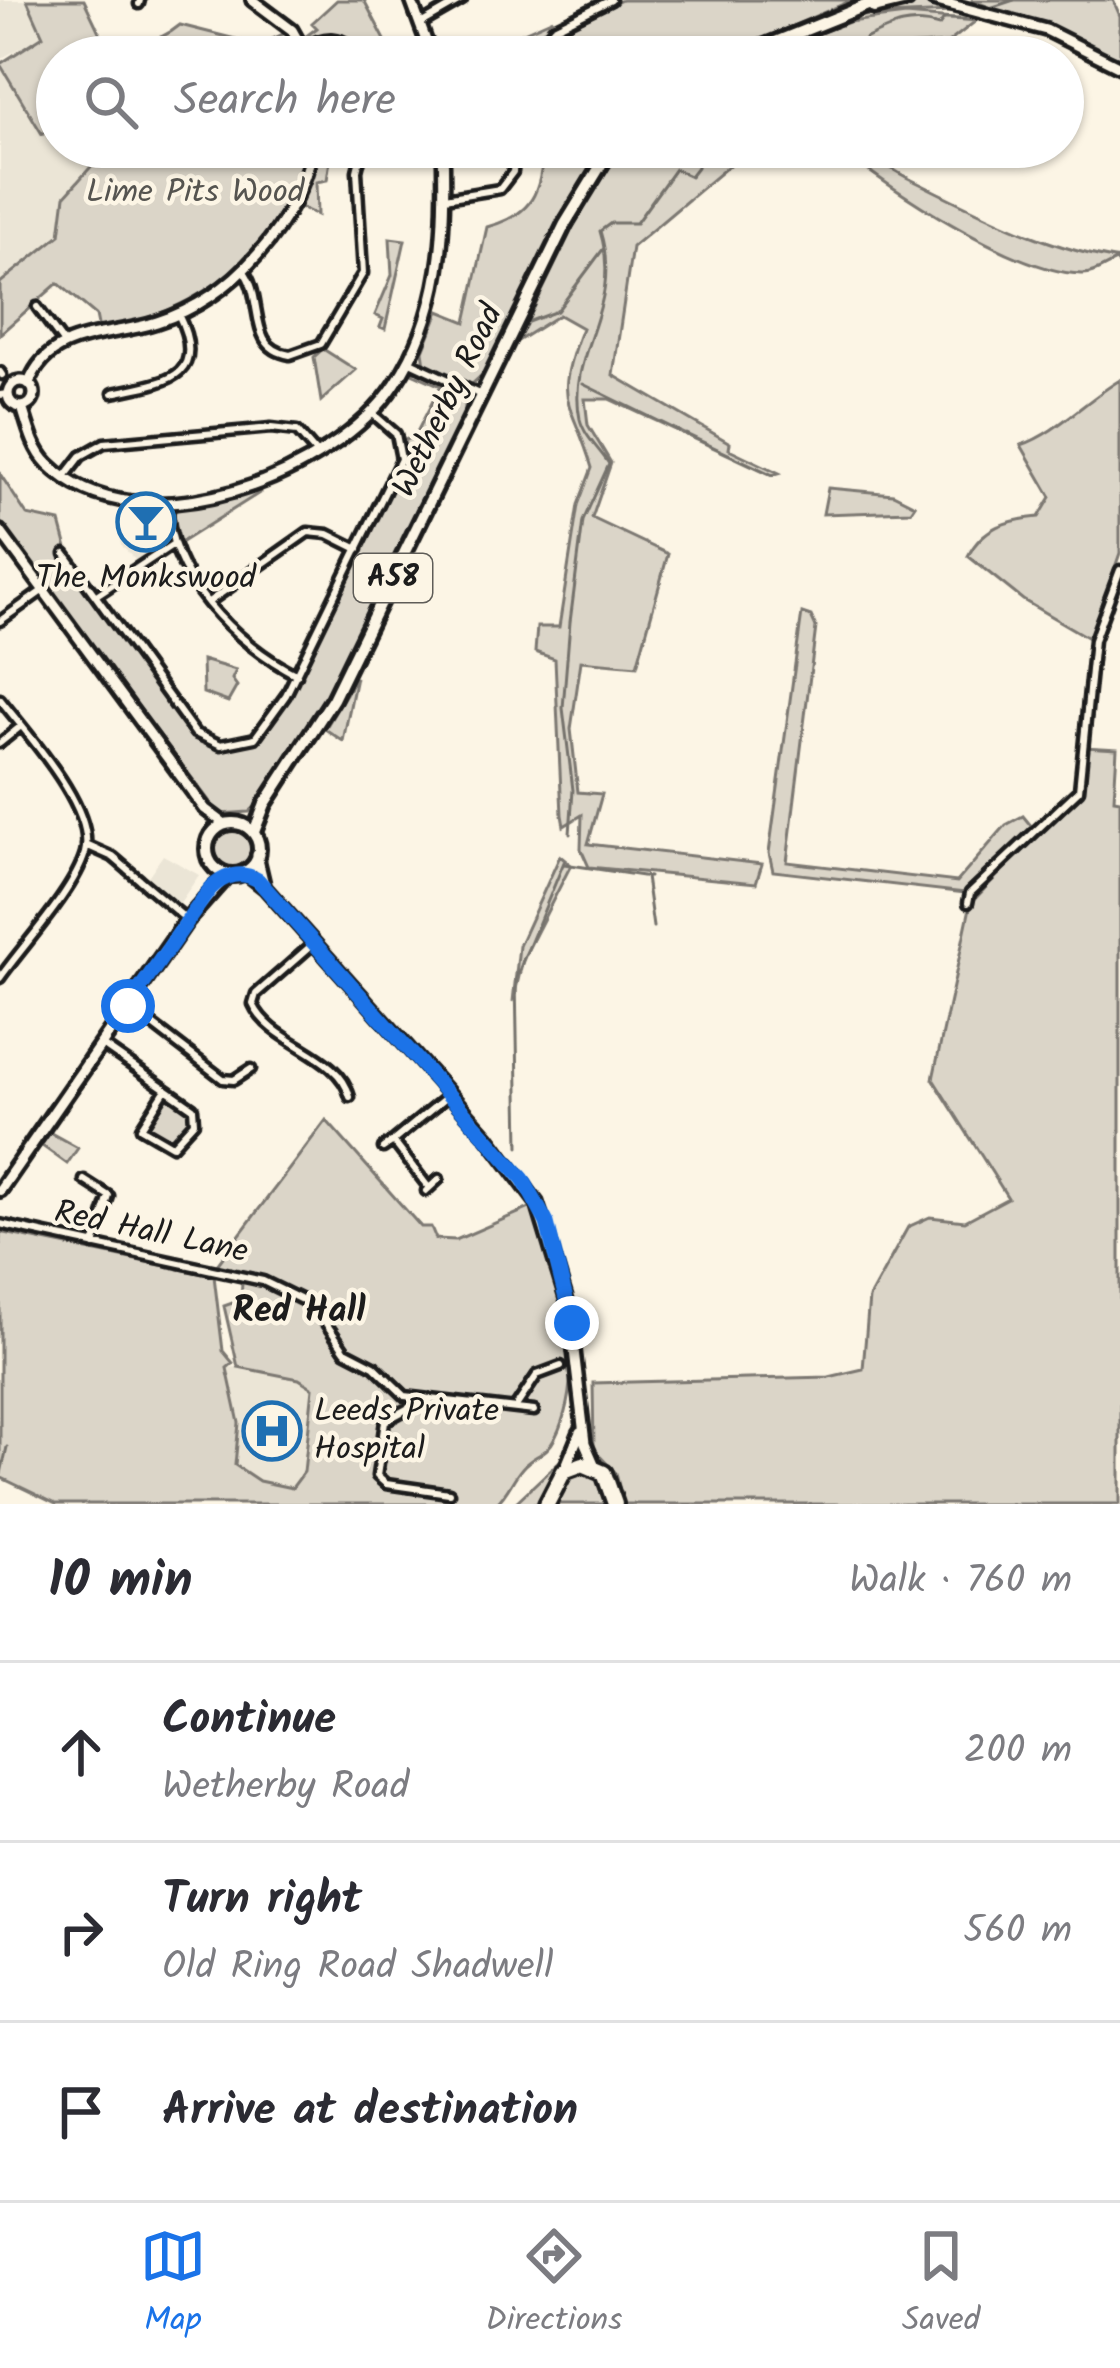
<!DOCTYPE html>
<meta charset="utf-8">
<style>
body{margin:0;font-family:Kalam,sans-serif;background:#f7f7f7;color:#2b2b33}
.stop{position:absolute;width:36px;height:36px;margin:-27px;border:9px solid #1a73e8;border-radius:50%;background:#fff}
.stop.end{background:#1a73e8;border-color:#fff;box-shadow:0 3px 12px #0008}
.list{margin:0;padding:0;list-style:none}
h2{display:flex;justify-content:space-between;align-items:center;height:156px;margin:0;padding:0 48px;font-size:51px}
h2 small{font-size:39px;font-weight:400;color:#7c7c81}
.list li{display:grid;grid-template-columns:78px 1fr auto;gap:36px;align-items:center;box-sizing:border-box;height:180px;padding:0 48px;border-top:3px solid #e1e1e2}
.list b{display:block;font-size:45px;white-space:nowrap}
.list p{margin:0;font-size:39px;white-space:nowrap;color:#7c7c81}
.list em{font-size:39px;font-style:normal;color:#7c7c81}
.icon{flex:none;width:66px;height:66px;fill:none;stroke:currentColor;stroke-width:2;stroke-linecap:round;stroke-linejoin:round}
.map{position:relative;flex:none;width:1120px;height:1504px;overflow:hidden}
.search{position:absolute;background:#fff;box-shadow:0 3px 9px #0004;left:36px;right:36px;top:36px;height:132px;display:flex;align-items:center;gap:30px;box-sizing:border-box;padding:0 42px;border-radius:66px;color:#7c7c81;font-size:45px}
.sheet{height:696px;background:#fff}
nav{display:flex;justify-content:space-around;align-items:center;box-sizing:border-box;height:168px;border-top:3px solid #e1e1e2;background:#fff;font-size:33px;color:#7c7c81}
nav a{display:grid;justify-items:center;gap:6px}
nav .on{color:#1a73e8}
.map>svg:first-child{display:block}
.built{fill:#ebe5d6}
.green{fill:#dbd5c8;stroke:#7c7872;stroke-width:3}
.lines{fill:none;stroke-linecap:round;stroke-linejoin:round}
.stream{stroke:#75726c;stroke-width:3}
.street-casing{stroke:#1c1c1c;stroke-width:15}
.secondary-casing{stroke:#1c1c1c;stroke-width:18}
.primary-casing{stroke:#1c1c1c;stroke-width:20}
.highway-casing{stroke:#1c1c1c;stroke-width:22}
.street{stroke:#fcf5e5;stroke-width:6}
.secondary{stroke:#fcf5e5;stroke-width:9}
.primary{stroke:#fcf5e5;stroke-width:10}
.highway{stroke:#fcf5e5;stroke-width:14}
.route{stroke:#1a73e8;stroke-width:15}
.labels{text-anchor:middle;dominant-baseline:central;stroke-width:9;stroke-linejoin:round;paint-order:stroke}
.shield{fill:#fcf5e5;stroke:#5f5d58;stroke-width:3}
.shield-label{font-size:30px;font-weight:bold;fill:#1c1c1c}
.park-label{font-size:33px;fill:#555450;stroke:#fcf5e5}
.street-label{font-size:33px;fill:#1c1c1c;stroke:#fcf5e5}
.poi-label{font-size:33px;fill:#1c1c1c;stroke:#fcf5e5}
.neighbourhood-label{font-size:36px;font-weight:bold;fill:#1c1c1c;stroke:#fcf5e5}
</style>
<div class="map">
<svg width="1120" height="1504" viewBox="0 0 1120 1504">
<rect width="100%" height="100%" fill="#fcf5e5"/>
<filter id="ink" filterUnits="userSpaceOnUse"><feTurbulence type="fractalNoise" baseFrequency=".00833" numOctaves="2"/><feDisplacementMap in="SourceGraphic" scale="24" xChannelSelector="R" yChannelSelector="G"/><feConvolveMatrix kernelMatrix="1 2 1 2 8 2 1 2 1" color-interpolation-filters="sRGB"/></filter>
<g filter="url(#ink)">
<path class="built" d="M0 0H27L43 36 0 59Z
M0 64 41 133 57 124V147L105 151 65 196 60 235 0 283Z
M137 505 153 513 156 544 137 562 121 545 118 523 128 525Z
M163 855 199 875 179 904 147 878Z
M238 1367 299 1379 313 1388 304 1472 290 1490 259 1481 235 1465 239 1423 227 1368Z"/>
<path class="green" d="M27 0H84L101 36C132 44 154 47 180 25L259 45 292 30 307 57H57V124L42 134 0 64 43 36Z
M337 0H364L394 57H366C349 28 332 35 305 37L317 28 312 23Z
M622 0H853L720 57H533L559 28Z
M920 0 953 12 863 16Z
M971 0H1113L1120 16V58Z
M906 15 976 21 948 43 888 47 876 57H754L849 22Z
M553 19 522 57H503L508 39Z
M102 147H293L292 156 298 157 306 147C283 251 199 313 99 330L96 315 58 283 0 334V283L60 235 65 196 105 151Z
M320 147H332L327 180 316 182 317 215 300 207Z
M543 147H605L563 215 489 368 470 386 425 365 423 351 439 311 466 322 487 227C532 215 542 192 543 147Z
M622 147H751L632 247 613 375 730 443 729 449 779 473 772 475 609 399H585L588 425 611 463 592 518 668 554 637 666 581 661 571 729 578 792 602 794 588 844 762 864 756 883 589 867 581 849 582 815 564 826 562 815 555 659 535 652 537 627H559L578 505 592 468C571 397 552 405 582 328L559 315 518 341 591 190Z
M838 147C868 147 884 167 912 180 980 213 1045 249 1120 260V266L1116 261C1106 265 1093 275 1082 274 1016 273 889 189 838 147Z
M390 238 405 240 385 329 380 327 383 319 375 315 392 275Z
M323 349 356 370 321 401 314 357Z
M418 371 465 391V411L330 696 268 795 249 812 219 814 0 523V474L27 515 60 522 68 552 195 732C230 749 254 745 277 712L397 468 400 442 415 436 440 387 454 392 412 373Z
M1120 380V553L1090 639 1023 600 968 556C983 526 1008 520 1039 517L1051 497 1021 445C1055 434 1086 400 1120 380Z
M828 488 893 494 915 505 911 511 823 514Z
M261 491V492L177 545 172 515 180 506Z
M802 613 811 616 816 627 787 862 957 882 1006 825 1023 816 1032 827 965 893 773 871 769 853Z
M202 660 236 670 232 679 237 686 228 702 203 693Z
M356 677 343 741 325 729Z
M1084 747 1117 749 1114 799 1120 800V1504H623L616 1473 594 1450 593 1383 829 1377 863 1369 869 1298 908 1227 930 1217 965 1221 1008 1198 933 1079 971 903 1079 790Z
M214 848a20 20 0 1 1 40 0a20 20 0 1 1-40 0Z
M560 856 571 865 523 959 513 1002 519 946Z
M167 1096 192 1114 173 1142 145 1127Z
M326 1120 421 1227H431L436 1239 456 1240 532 1207C566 1268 587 1376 555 1438 547 1455 533 1455 522 1468 511 1481 509 1492 496 1504H56L0 1477V1232L214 1276 223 1351 233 1363 227 1368 239 1423 235 1465 259 1481 292 1488 304 1472 313 1388 299 1379 238 1367 224 1306 241 1300 242 1282 225 1278 227 1268 217 1265Z
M49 1132 78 1148 67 1164 41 1145Z
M577 1399C579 1438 559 1470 541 1504H514L566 1455 576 1431Z
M573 1469 600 1474 606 1504H559L556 1490Z"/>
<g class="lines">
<path class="stream" d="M987 9 1014 0
M831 57H845L850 43 860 51 865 39C892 26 910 17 939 26L944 19H965
M525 323 557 311 604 248
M583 384 679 431
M686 434 773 475
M570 834 573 790 563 708 570 622 583 521 609 464C600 450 584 436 580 419 566 351 624 309 600 231L611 223H636L675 169 690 176 697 167 698 150 704 147
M564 864 649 877
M646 877 653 927
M519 1147 516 978 564 862
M0 1478 7 1447"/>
<g class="street-casing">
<path id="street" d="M139 4 140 0
M422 23 462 0
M303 48C324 35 345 33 358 57
M530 57 554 28 611 0
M445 198 500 189 513 172 515 147
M242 269C266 297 245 348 290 355L321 344 363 273 357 171 363 147
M37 307 63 342
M408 361 481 395
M0 372 2 375
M113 393C164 382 210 379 178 314
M0 395 8 394
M67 474 81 456 104 443 271 428 297 431 317 454
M168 502C166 574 235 644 297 675
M65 554 195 733 221 745 255 738 286 695 401 459 396 434 372 413
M98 594 172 545
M210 601 308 532 328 534 358 549
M0 621 42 591
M0 699C26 733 97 809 85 853 74 891 24 944 0 978
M0 743 21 726
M86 845 113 857 187 920
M968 903 970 893 1079 790 1094 640 1120 570
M313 944 256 994 253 1004C271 1045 339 1052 350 1097
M128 1006 223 1079 234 1080 251 1069
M101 1044 193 1108 194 1122 172 1146 141 1128 166 1089
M383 1148 393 1141
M84 1180 109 1196 94 1245
M429 1188 393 1141 450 1094
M426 1191 439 1179
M0 1224 263 1281 314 1306 345 1351 374 1366 405 1396 534 1411
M418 1403 385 1421 377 1476 386 1484 449 1493
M515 1408 537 1375 561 1366"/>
</g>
<g class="secondary-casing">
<path id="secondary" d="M252 0 292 30 307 57
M411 0 432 57
M933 0 1046 30 1120 67
M8 394a13 13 0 1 1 26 0a13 13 0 1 1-26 0Z
M29 383C50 328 110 338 157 322 233 298 297 225 313 147
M22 407C28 426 33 449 48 464 138 553 335 476 395 384 443 312 446 231 443 147
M0 531 205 809 225 824
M257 855 264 885
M246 873 265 888 487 1136 537 1203 569 1308 585 1443 595 1466
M564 1471 580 1432"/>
</g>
<g class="primary-casing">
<path id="primary" d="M874 8 907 0
M738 57 880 0
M207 849a26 26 0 1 1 52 0a26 26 0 1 1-52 0Z
M254 832 265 804 333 699 565 224 612 147
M0 1190 187 920 226 876"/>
</g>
<g class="highway-casing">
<path id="highway" d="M547 1504 564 1471 583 1464 604 1473 615 1504"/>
</g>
<use href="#street" class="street"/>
<use href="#secondary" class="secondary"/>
<use href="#primary" class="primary"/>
<use href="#highway" class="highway"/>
</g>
</g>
<g class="lines" filter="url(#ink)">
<path class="route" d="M128 1006 210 889C225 875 240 870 258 880L523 1179 547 1223 572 1323"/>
</g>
<defs>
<g id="bar-ring" transform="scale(3)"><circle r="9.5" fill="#fcf5e5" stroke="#1f6fb2" stroke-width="1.5"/><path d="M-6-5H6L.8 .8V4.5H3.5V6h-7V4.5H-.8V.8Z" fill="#1f6fb2"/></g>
<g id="hospital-ring" transform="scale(3)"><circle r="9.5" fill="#fcf5e5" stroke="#1f6fb2" stroke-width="1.5"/><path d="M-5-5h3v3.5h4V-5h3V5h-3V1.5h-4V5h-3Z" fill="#1f6fb2"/></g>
</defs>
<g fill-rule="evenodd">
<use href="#bar-ring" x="146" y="522"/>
<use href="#hospital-ring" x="272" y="1431"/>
</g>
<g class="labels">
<rect class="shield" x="354" y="554" width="78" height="48" rx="9"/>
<g class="shield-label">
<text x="393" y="578">A58</text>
</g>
<g class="park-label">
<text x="195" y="193">Lime Pits Wood</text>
</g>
<g class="street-label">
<text transform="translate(449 401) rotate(-64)">Wetherby Road</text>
<text transform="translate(151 1233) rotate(12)">Red Hall Lane</text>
</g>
<g class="poi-label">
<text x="146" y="579">The Monkswood</text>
<text x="314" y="1412" text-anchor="start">Leeds Private<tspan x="314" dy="38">Hospital</tspan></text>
</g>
<g class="neighbourhood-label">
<text x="299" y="1311">Red Hall</text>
</g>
</g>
</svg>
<div class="stop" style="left:128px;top:1006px"></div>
<div class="stop end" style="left:572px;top:1323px"></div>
<div class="search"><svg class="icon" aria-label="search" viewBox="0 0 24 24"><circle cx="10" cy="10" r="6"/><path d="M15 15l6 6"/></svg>Search here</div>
</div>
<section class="sheet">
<h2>10 min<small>Walk · 760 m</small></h2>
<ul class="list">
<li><svg class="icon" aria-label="ahead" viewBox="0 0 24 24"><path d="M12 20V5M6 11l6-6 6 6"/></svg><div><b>Continue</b><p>Wetherby Road</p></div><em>200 m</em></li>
<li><svg class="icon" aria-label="right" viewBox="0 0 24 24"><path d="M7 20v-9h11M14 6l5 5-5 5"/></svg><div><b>Turn right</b><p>Old Ring Road Shadwell</p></div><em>560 m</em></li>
<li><svg class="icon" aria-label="arrive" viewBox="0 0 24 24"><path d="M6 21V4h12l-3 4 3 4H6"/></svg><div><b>Arrive at destination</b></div></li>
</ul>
</section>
<nav>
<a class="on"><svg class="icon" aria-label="map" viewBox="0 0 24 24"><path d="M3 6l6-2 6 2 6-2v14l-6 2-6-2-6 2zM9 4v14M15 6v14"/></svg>Map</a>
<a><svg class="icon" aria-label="directions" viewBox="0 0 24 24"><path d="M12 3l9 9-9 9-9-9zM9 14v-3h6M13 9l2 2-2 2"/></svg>Directions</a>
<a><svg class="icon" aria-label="saved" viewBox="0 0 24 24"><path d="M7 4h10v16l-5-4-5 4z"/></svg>Saved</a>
</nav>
